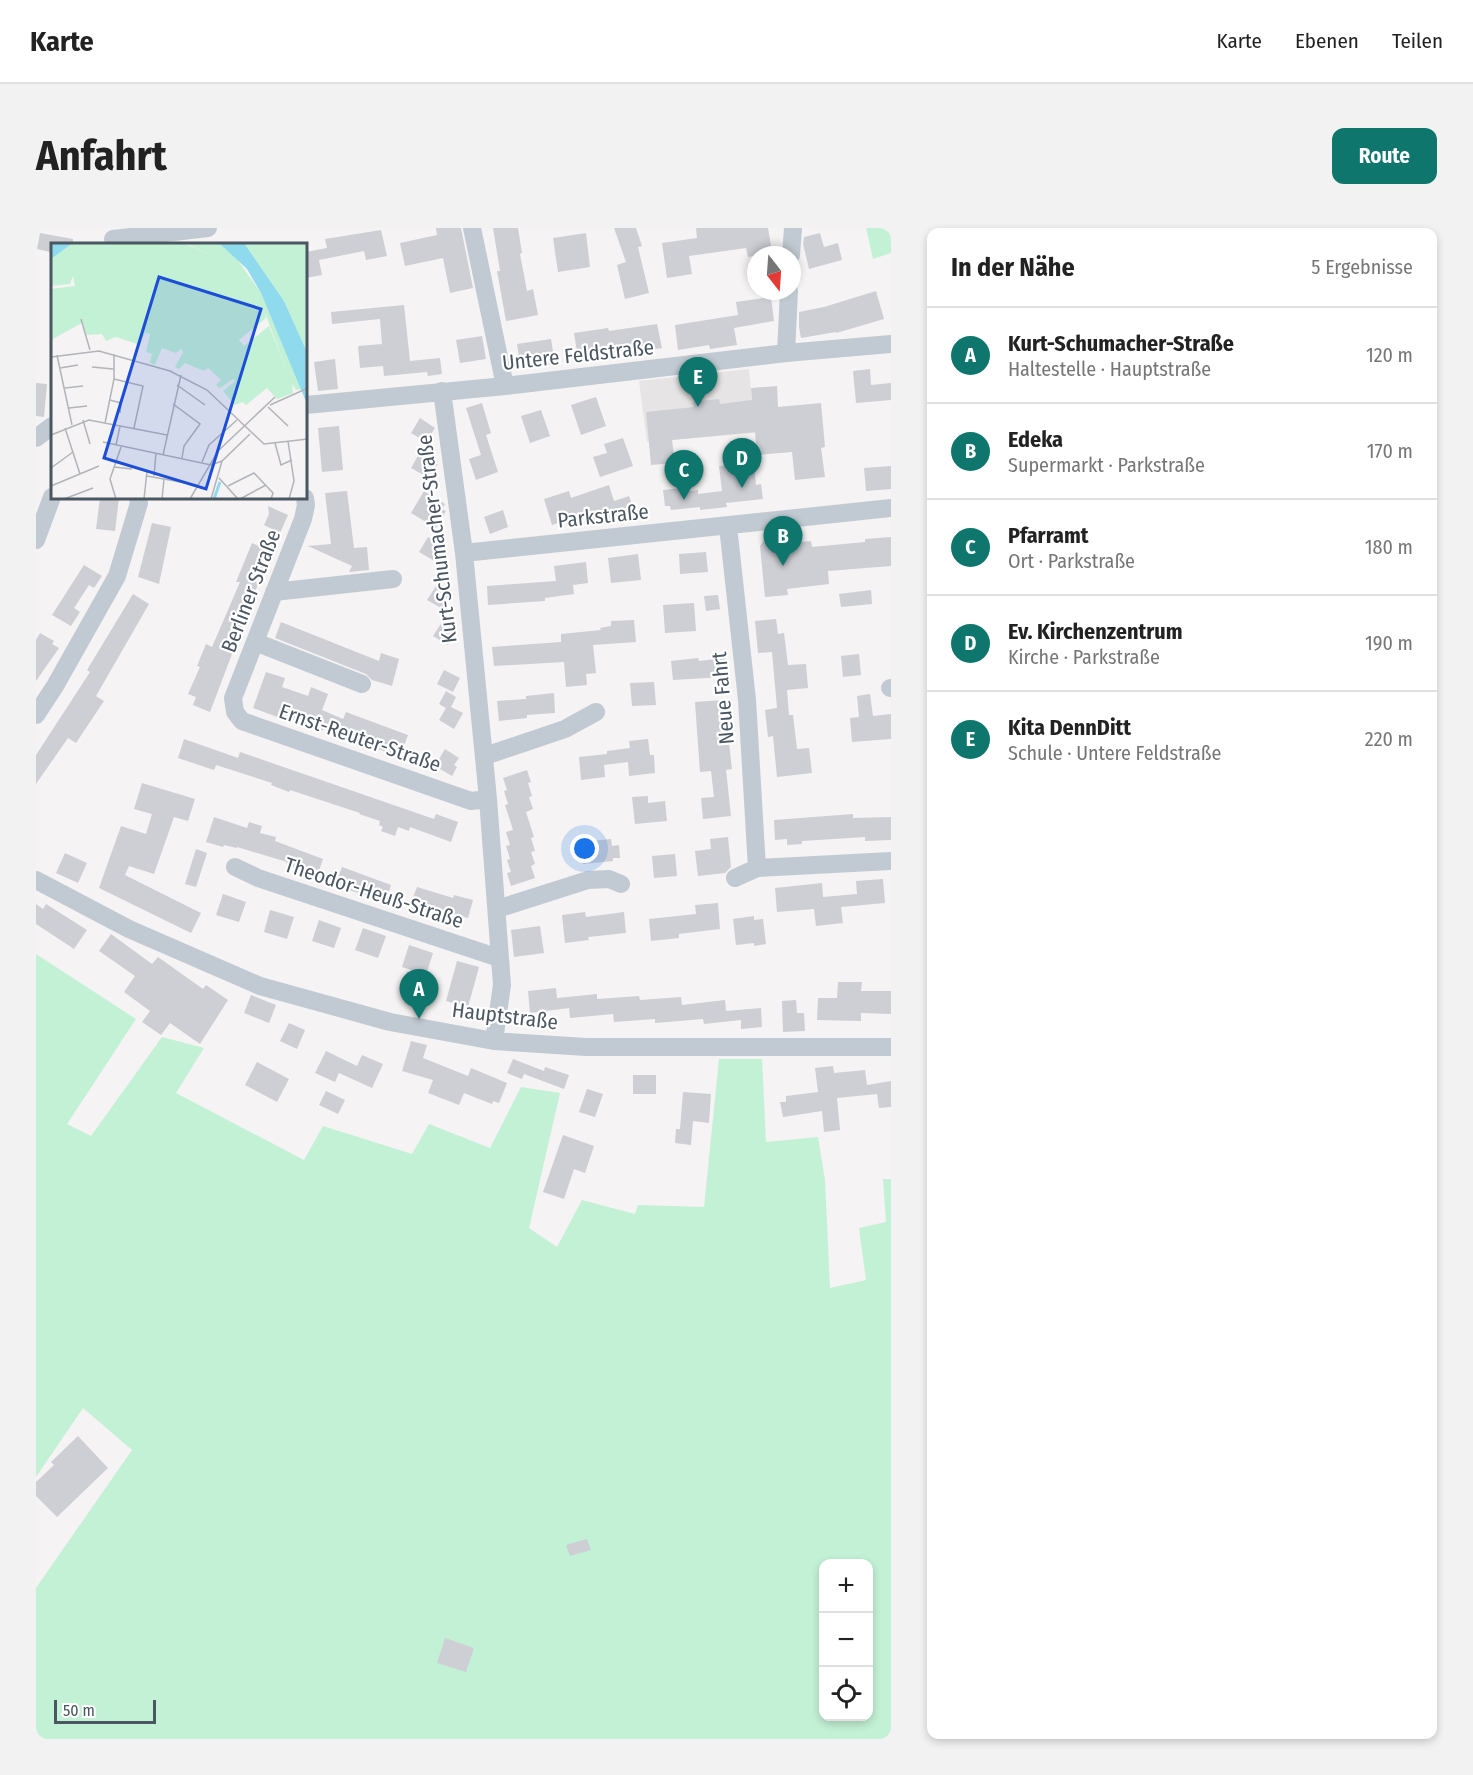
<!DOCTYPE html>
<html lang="de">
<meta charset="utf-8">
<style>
body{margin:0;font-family:"Fira Sans Condensed",sans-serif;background:#f2f2f2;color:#222}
.controls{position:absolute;right:18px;bottom:18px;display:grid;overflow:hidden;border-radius:12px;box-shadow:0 3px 9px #0003}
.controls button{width:54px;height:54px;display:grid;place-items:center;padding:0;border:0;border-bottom:2px solid #e0e0e0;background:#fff;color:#222;font:30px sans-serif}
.compass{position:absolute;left:711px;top:18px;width:54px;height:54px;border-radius:50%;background:#fff;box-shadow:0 3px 9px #0003;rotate:163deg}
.scale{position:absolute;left:18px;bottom:15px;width:102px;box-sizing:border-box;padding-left:6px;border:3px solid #4a5661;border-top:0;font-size:16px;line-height:21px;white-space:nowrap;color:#4a5661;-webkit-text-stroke:4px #fff;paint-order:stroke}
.you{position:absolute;left:549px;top:621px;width:21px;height:21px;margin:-15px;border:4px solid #fff;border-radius:50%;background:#1a73e8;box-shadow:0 0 0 9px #1a73e833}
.badge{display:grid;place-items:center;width:39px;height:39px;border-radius:50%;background:#0f766e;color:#fff;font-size:20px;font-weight:700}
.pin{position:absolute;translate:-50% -50px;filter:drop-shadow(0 2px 3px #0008)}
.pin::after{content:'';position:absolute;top:32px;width:21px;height:18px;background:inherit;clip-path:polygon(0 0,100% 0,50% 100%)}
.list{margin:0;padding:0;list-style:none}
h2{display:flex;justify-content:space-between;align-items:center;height:78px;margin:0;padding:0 24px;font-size:26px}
h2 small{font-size:20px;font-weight:400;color:#767676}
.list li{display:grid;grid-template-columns:39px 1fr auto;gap:18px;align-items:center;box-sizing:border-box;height:96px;padding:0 24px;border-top:2px solid #e0e0e0}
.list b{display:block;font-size:22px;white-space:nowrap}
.list p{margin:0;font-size:20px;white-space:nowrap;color:#767676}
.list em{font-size:20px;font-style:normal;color:#767676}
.icon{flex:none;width:33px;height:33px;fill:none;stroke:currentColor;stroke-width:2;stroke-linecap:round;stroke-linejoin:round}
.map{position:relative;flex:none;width:855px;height:1511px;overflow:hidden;border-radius:12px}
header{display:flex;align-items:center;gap:36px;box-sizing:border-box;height:84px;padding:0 30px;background:#fff;border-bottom:2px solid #e0e0e0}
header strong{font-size:28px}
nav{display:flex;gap:33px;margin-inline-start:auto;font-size:21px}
.intro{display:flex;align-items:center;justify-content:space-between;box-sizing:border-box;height:144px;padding:0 36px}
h1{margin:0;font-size:42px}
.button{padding:15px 27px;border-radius:12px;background:#0f766e;color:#fff;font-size:21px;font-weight:700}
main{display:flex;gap:36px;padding:0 36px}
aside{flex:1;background:#fff;border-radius:12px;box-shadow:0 3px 9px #0003}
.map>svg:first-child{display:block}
.education{fill:#e6e4e5}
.green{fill:#c3f1d5;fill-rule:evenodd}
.building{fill:#cdcfd5}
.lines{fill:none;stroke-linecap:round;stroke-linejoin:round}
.minor{stroke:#c1cad2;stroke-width:18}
.labels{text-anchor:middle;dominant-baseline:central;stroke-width:4.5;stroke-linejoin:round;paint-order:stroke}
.street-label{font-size:21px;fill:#4a5661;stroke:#fff}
.inset-river{fill:none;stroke:#90daee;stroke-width:3}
.inset-road{fill:none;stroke:#b1b4b9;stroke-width:1.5}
.view{fill:#1d4ed8;fill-opacity:0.15;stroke:#1d4ed8;stroke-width:3}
.inset-edge{fill:none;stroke:#4a5661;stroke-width:3}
</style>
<header>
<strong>Karte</strong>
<nav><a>Karte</a><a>Ebenen</a><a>Teilen</a></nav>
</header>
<div class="intro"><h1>Anfahrt</h1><a class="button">Route</a></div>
<main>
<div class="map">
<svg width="855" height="1511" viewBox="0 0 855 1511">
<rect width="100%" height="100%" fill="#f5f3f3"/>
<path class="education" d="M713 141 719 205 611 214 603 153Z"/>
<path class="green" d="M830 0H855V25L837 31Z
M0 726 100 791 31 896 55 908 126 809 168 820 140 865 268 932 287 898 376 926 393 896 454 920 485 859 524 865 493 1000 521 1019 546 972 599 986 602 977 668 979 683 831H726L730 914 782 909 789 952 794 1060 830 1052 823 1000 850 994 847 951H855V1511H0V1360L96 1222 47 1180 0 1249ZM788 1336H832V1488H788Z"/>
<path class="building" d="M400 0H425L437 60 414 65 407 30 369 38 364 15 401 7Z
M457 0H482L486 25 484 26 491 63 497 61 502 87 470 93 461 43H464Z
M578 0H600L606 18 602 19 613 65 589 71 581 37 590 34Z
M660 0H732L736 24 712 29 710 20 653 28 656 46 631 50 626 15 661 10Z
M345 2 351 28 330 32 328 23 283 32 286 47 270 50V24L291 20 289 11Z
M4 5 37 11V16H15L14 24 1 21Z
M550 5 554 39 522 44 517 10Z
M784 5 788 19 802 15 806 32 773 41 767 16 768 9Z
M840 63 848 91 800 105V104L765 110 763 99V84L788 79Z
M735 69 738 93 698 100 701 117 674 121 673 117 642 122 639 97 702 87 700 74Z
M368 77 374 133 404 130 406 146 392 148 391 144 348 148 347 138 324 140 322 118 346 116 344 91 296 96 295 84Z
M621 96 626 120 594 125 593 122 542 130 538 105 572 100 573 103Z
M446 108 450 131 424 135 420 112Z
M515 111 519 136 485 141 481 116Z
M299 131 302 161 282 163 278 134Z
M834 141 835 157 855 155V172L820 175 817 143Z
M0 155 11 156 8 189 0 188Z
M741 158 742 179 785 175 789 219 785 220 789 249 759 252 756 224 721 227 719 204 636 212 639 235 615 237 610 184 658 179 657 174 683 171 684 176 716 172 715 160Z
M560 169 570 198 545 207 535 177Z
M446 175 455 205 450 207 462 244 440 252 433 231 445 227 430 180Z
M505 182 514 208 494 215 485 188Z
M384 190 399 200 390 214 375 205Z
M303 198 307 242 286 244 282 200Z
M587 210 597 238 564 249 557 229 571 225 568 216Z
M383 226 402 236 393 250 375 240Z
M718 235 720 257 725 256 727 271 690 275 691 279 664 282V279L635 282 634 278H629L627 262 647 260 648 264 662 262V266L686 263 683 238Z
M855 238V261L830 263 828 240Z
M573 257 578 273 593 268 599 285 566 296 565 293 554 297 550 286 516 297 508 271 533 263 535 270Z
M311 263 318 320 331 319 333 342 313 344 316 338 272 318 295 316 289 265Z
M388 263 409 276 406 281 410 283 400 300 375 285Z
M64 270H83L79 303 60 301Z
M232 278 252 287 244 305 228 297 233 286Z
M467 282 472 299 454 306 448 289Z
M116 295 135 299 123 356 102 349Z
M392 309 411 320 402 335 383 324Z
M855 309V338L792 343 793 356 751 361 752 367 729 369 724 318 728 312 734 317 775 313 776 319 829 314V311Z
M216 315 234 323 223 350 218 352 222 354 221 359 208 389H210L174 484 157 477 160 469 152 466 164 439 161 438 170 416 176 419 204 354H200Z
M670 324 672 344 644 346 643 326Z
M602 326 605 352 575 355 572 330Z
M550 334 552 355 537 357 538 366 509 370V373L452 377 451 358 520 353 518 338Z
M48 337 66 348 58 360 53 357 38 380 44 384 35 398 16 387Z
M400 358 416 367 407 381 391 372Z
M835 362 836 376 805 379 803 366Z
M97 366 113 376 60 468 68 473 40 515 32 510 0 556V527L54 444 51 442Z
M682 367 684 381 670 383 668 368Z
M658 375 660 403 629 405 627 377Z
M740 391 742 406 748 405 752 437 770 436 772 460 751 462 753 487H757L761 521 773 520 776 545 741 549 737 508 732 509 729 482 741 480 736 424 722 425 719 393Z
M598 392 600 414 557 417 560 445 550 446 551 457 530 459 528 434 458 438 456 419 525 414V406L565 402 564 400 575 398V393Z
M245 394 343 433 345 425 363 431 356 458 336 452 330 446 239 410Z
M406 394 421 403 412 417 397 408Z
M4 405 18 413 16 416 23 420 0 453V412Z
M823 426 825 447 807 449 805 428Z
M662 430 663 433 689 430 690 441H686L687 449 637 452 635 433Z
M408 442 424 450 417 464 401 456Z
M230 444 249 450 246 459 272 468 275 459 292 466 286 482 307 491 310 484 372 507 364 529 287 501 286 503 253 490 252 493 217 480Z
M618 454 620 477 596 478 594 455Z
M410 463 420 469 415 479 427 485 418 501 403 492 410 480 403 476Z
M518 465 519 485 491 487V490L463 493 461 473 490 471V468Z
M834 466 837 488 855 486V511L816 514 814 490 823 489 821 468Z
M688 472 696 541 690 542 695 588 667 591 665 570 678 569 675 543 664 544 659 474Z
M148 511 202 530 204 524 398 591 400 586 422 594 415 614 374 599 373 603 362 599 359 608 345 603 347 599 343 597 344 593 323 586 324 585 254 562 253 564 235 557 236 555 180 537 178 542 142 530Z
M612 511 614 527H618L619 545 593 548 592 534 568 537 569 549 545 552 543 529 571 526V523L594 520 593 513Z
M409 521 423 530 418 537 421 539 416 548 399 538Z
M491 542 495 554 492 555 496 568 493 569 497 581 490 584 498 609 495 610 499 623 495 624 499 636 495 638 499 650 475 658 471 645 475 644 471 632 474 631 470 618 474 617 470 604 477 602 469 577 472 576 468 563 471 562 467 550Z
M106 555 159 571 152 593 138 589 118 646 93 638 89 647 165 685 155 705 63 660 85 598 110 606 116 586 98 581Z
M612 568V575L629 573 631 593 599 596 596 569Z
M817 586V590L855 589V612L829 613V609L766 613V616L751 617V611L739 612 738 592Z
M178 589 211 600 213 594 226 598 224 605 240 609 239 613 287 631 280 651 259 643 260 640 250 636 251 634 201 619V620L188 617 187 619 170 614Z
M692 609 695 639 689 645 662 648 659 623 675 621 674 611Z
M575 611 576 618 583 617 584 630H577V633L547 636 545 614Z
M160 621 171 625 160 659 149 656Z
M29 625 51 635 42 655 20 645Z
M639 626 641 648 618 650 616 628Z
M306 639 355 657 350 673 299 658Z
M847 651 849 675 805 679 807 695 780 698 778 681 741 684 739 660 786 655 787 669 821 666 820 653Z
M381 659 417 670 418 667 437 672 432 690 399 681 397 688 373 680Z
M187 666 210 674 203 694 180 687Z
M682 675 684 701 643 706V710L615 713 613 691 660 686 659 677Z
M0 676 7 681 10 676 51 702 38 721 0 696Z
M234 682 258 689 251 711 228 704Z
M549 684 550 689 588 684 590 705 552 709 553 712 529 715 526 687Z
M718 688V692L727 691 730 716 718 718V715L700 717 697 691Z
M283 692 305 700 298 720 276 713Z
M504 698 508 725 478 729 475 702Z
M327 700 350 708 342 730 319 722Z
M75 706 116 736 122 729 167 761 170 757 192 772 164 816 134 795 125 807 106 794 114 783 88 764 99 748 63 723Z
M373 717 397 725 390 747 366 739Z
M421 733 443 739 432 779 410 773Z
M802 754H826L825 763H855V786L825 785V793L781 792 782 770H801Z
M520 760 521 770 561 766V771L603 768 604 772 645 769 646 777 689 772 690 783 725 780 726 799 705 801V792L668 796 667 791 619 795V791L578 794 577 786 534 790 533 780 494 785 492 763Z
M215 767 240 777 233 795 208 785Z
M760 772 761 785H768L769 803 747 804 746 773Z
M253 795 269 802 261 821 244 813Z
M375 813 391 817 387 830 432 848 435 840 471 855 463 875 457 873 456 876 428 865 423 877 392 865 397 852 366 843Z
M290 823 321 838 326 827 347 836 336 860 303 845 299 854 279 845Z
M477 831 508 843 509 839 533 847 528 861 488 846 486 851 471 845Z
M221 834 253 851 241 874 209 857Z
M797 838 798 845 829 842 831 857 855 853V879L843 880 841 866 801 870 804 902 788 904 786 883 747 889 744 874H750V868L782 864 779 840Z
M597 847H620V866H597Z
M551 861 567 866 559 889 543 884Z
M290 863 309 872 302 886 283 877Z
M647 864 675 866 673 895 657 893 655 917 639 915 640 901H644Z
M527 907 558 918 549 945 538 941 528 971 507 964Z
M42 1208 72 1240 21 1289 0 1268V1254L18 1237 15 1234Z
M551 1311 555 1322 534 1328 530 1317Z
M409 1410 438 1420 430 1444 401 1435Z"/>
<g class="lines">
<path class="minor" d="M436 0 469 158
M77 11 172 0
M755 27 757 0
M750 125 753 63
M406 163 428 325 452 571 466 757 458 813
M270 177 469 158 750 125 855 116
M0 210 16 198
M269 270 270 277 267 291 197 470 199 484 206 493 435 573 452 571
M692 298 711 472 721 640 855 633
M0 312 16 269
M428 325 855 280
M238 364 357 351
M219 414 326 456
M854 460H855
M0 487 19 458 81 348 103 275 102 270
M449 528 529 501 560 484
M199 639 222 650 463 730
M699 650 721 640
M0 652 93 701 224 758 354 794 458 813 550 819H855
M461 681 552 652 573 651 585 656"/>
</g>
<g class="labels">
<g class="street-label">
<text transform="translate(542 127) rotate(-6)">Untere Feldstraße</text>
<text transform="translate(567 288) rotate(-6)">Parkstraße</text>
<text transform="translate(401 311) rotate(-97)">Kurt-Schumacher-Straße</text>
<text transform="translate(215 363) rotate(-69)">Berliner Straße</text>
<text transform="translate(687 470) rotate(-95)">Neue Fahrt</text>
<text transform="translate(324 510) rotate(19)">Ernst-Reuter-Straße</text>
<text transform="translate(338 665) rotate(18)">Theodor-Heuß-Straße</text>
<text transform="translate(469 788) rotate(7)">Hauptstraße</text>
</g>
</g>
<g transform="translate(15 15)">
<rect width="256" height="256" fill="#f5f3f3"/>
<path d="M22 0H132L161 12 134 0H168L180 8 210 50 251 146 245 147 241 141 242 150 226 156 216 145 195 162 192 159 184 162 172 148 184 138 182 136 169 145 165 142 170 137 157 125 153 128 134 120 128 126 124 124 132 109 130 106 125 110 111 105 104 122 99 120 101 111 95 109 99 91 94 90 89 102 65 94 55 98 51 91 35 92 31 80 0 97V46L24 43 22 33 19 41 0 43V16ZM214 70 236 128 218 83 193 103 188 97 215 75ZM193 0H256V109L233 58Z" fill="#c3f1d5" fill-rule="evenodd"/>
<path d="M0 0H22L0 16ZM168 0H193L233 58 256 109V161L210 50 196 26Z" fill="#90daee"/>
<path class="inset-river" d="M163 256 169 239"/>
<path class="inset-road" d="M30 76 39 107M6 112 21 182M0 114 48 108 119 128 156 147 213 201 257 196M41 124 62 126M9 125 27 122M63 136 92 143 83 185M126 142 154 162M14 145 32 143M59 157 70 160 69 170M122 161 149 181 133 203 131 215M219 162 257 145M217 164 237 183M18 165 36 163M32 177 39 201M54 180 63 136V111M14 185 29 231M0 192 38 177 116 192M237 198 243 238 238 256M52 199 160 222 171 218 199 191M224 200 230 222 241 217M65 202 69 183M112 212 130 132M151 219 158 202 186 177M63 224 81 226M0 225 22 209M96 233 146 242M103 233 105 210M168 235 187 256M0 243 48 223M177 243 203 230 222 250 220 256M13 256 42 245M65 256 59 236 70 204M93 256 96 228M111 256 113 236M139 256 167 208 224 154M160 256 171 218M189 256 215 242"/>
<path class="view" d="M108 34 210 66 155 246 53 215Z"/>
<rect width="256" height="256" class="inset-edge"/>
</g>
</svg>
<div class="controls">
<button>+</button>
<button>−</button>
<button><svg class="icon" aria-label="locate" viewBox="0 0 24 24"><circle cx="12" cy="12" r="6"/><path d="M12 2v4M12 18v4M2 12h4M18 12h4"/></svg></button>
</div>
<svg class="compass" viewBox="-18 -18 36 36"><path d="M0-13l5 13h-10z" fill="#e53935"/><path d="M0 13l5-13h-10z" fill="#767676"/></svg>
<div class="scale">50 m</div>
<div class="you"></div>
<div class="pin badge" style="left:383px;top:791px">A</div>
<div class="pin badge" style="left:747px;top:338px">B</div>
<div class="pin badge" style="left:648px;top:272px">C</div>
<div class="pin badge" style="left:706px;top:260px">D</div>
<div class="pin badge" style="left:662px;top:179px">E</div>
</div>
<aside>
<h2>In der Nähe<small>5 Ergebnisse</small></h2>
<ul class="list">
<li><span class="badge">A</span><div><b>Kurt-Schumacher-Straße</b><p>Haltestelle · Hauptstraße</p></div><em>120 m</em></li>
<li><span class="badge">B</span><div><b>Edeka</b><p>Supermarkt · Parkstraße</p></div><em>170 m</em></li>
<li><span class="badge">C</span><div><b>Pfarramt</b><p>Ort · Parkstraße</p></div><em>180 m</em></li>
<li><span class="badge">D</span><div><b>Ev. Kirchenzentrum</b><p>Kirche · Parkstraße</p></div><em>190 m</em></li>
<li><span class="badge">E</span><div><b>Kita DennDitt</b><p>Schule · Untere Feldstraße</p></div><em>220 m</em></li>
</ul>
</aside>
</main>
